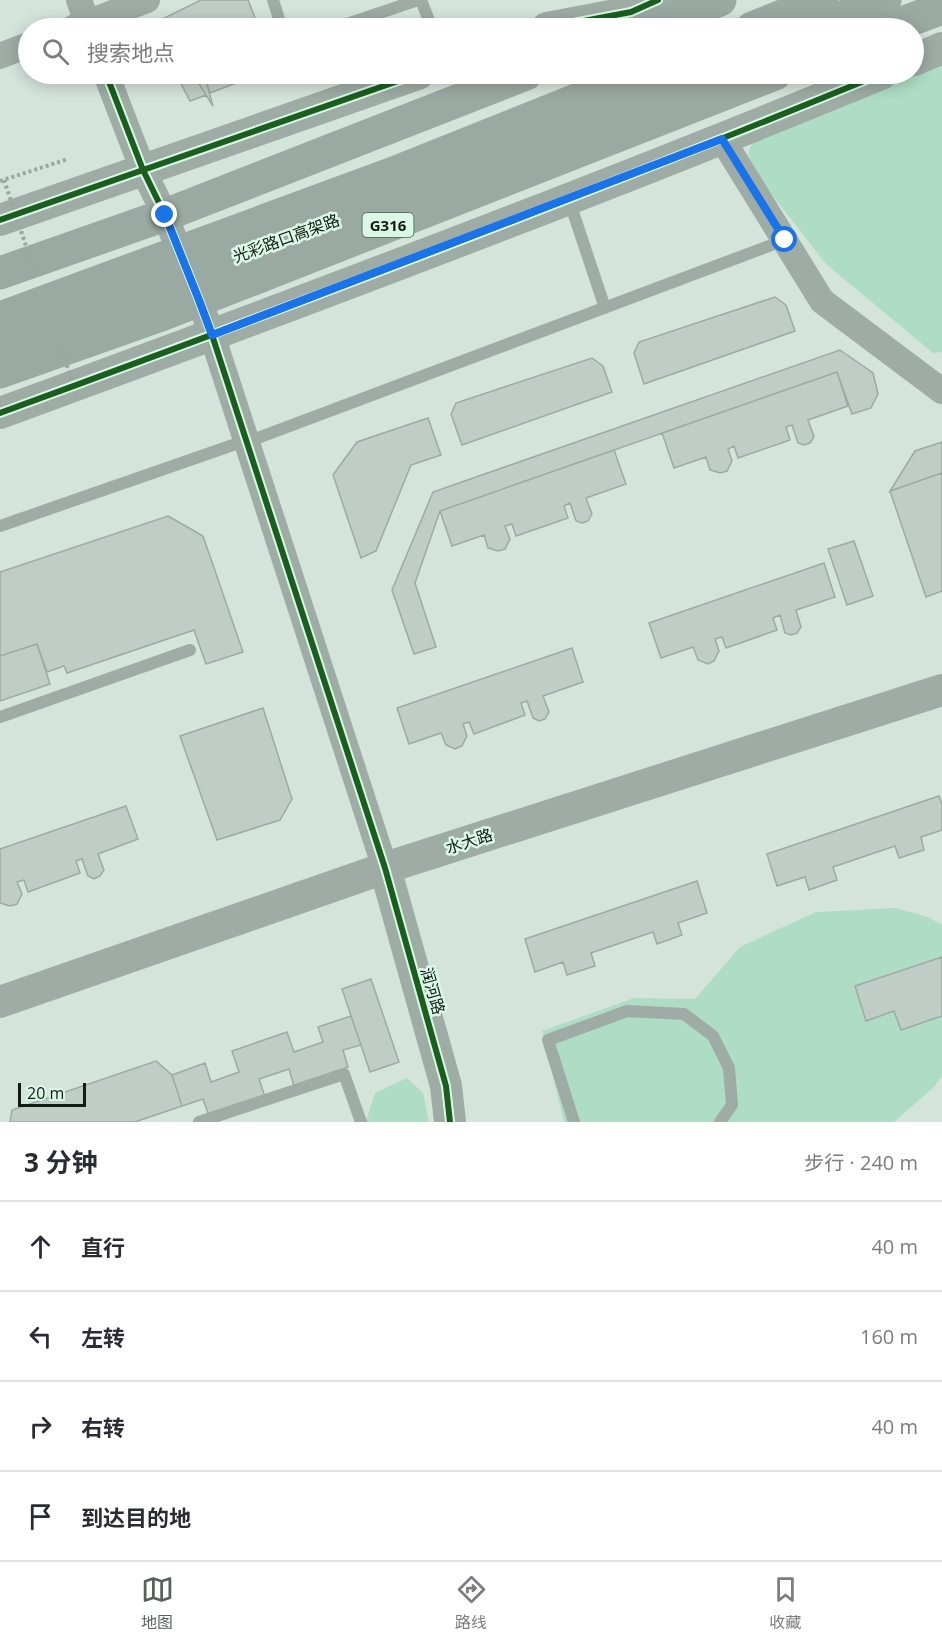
<!DOCTYPE html>
<html lang="zh">
<meta charset="utf-8">
<style>
body{margin:0;font-family:"Open Sans","Noto Sans SC",sans-serif;background:#f2f2f3;color:#2b2b33}
.scale{position:absolute;left:18px;bottom:15px;width:68px;box-sizing:border-box;padding-left:6px;border:3px solid #121c16;border-top:0;font-size:16px;line-height:21px;white-space:nowrap;color:#121c16;-webkit-text-stroke:4px #dbf8e7;paint-order:stroke}
.stop{position:absolute;width:18px;height:18px;margin:-14px;border:4px solid #1a73e8;border-radius:50%;background:#fff}
.stop.end{background:#1a73e8;border-color:#fff;box-shadow:0 2px 6px #0008}
.list{margin:0;padding:0;list-style:none}
h2{display:flex;justify-content:space-between;align-items:center;height:78px;margin:0;padding:0 24px;font-size:26px}
h2 small{font-size:20px;font-weight:400;color:#7c7c81}
.list li{display:grid;grid-template-columns:39px 1fr auto;gap:18px;align-items:center;box-sizing:border-box;height:90px;padding:0 24px;border-top:2px solid #e1e1e2}
.list b{display:block;font-size:22px;white-space:nowrap}
.list em{font-size:20px;font-style:normal;color:#7c7c81}
.icon{flex:none;width:33px;height:33px;fill:none;stroke:currentColor;stroke-width:2;stroke-linecap:round;stroke-linejoin:round}
.map{position:relative;flex:none;width:942px;height:1122px;overflow:hidden}
.search{position:absolute;background:#fff;box-shadow:0 3px 15px #0003;left:18px;right:18px;top:18px;height:66px;display:flex;align-items:center;gap:15px;box-sizing:border-box;padding:0 21px;border-radius:33px;color:#7c7c81;font-size:22px}
.sheet{height:438px;background:#fff}
nav{display:flex;justify-content:space-around;align-items:center;box-sizing:border-box;height:84px;border-top:2px solid #e1e1e2;background:#fff;font-size:16px;color:#7c7c81}
nav a{display:grid;justify-items:center;gap:3px}
nav .on{color:#56625b}
.map>svg:first-child{display:block}
.green{fill:#aedcc4}
.building{fill:#c0cdc6;stroke:#9daaa3;stroke-width:1.5}
.lines{fill:none;stroke-linecap:round;stroke-linejoin:round}
.path{stroke:#9aa7a0;stroke-width:4;stroke-dasharray:3 3;stroke-linecap:butt}
.service{stroke:#9eaca5;stroke-width:12}
.minor{stroke:#9eaca5;stroke-width:26}
.tertiary{stroke:#9eaca5;stroke-width:32}
.trunk{stroke:#9aaaa2;stroke-width:33}
.path-bridge{stroke:#9aa7a0;stroke-width:4;stroke-dasharray:3 3;stroke-linecap:butt}
.trunk-bridge{stroke:#9aaaa2;stroke-width:33}
.cycleway-casing{stroke:#dbf8e7;stroke-width:10}
.cycleway{stroke:#1b5e20;stroke-width:6}
.route{stroke:#1a73e8;stroke-width:8}
.labels{text-anchor:middle;dominant-baseline:central;stroke-width:5;stroke-linejoin:round;paint-order:stroke}
.shield{fill:#dbf8e7;stroke:#4e5e55;stroke-width:1.5}
.shield-label{font-size:15px;font-weight:bold;fill:#121c16}
.street-label{font-size:16px;fill:#121c16;stroke:#dbf8e7}
</style>
<div class="map">
<svg width="942" height="1122" viewBox="0 0 942 1122">
<rect width="100%" height="100%" fill="#d4e4db"/>
<path class="green" d="M942 61V352L933 353 826 264 758 177 748 154 754 138Z
M896 908 928 917 942 925V1076L933 1088 894 1122H564L542 1031 634 998 695 999 740 947 816 912Z
M407 1078 423 1093 429 1122H358L367 1118 375 1093Z"/>
<path class="building" d="M201 0H248L259 28H152L150 25Z
M176 74H193L206 95 190 101Z
M193 74H204L213 106 206 95Z
M204 74H260L210 93Z
M775 297 786 305 795 331 644 384 634 353 639 342Z
M840 350 873 373 878 394 871 408 852 414 837 372 440 511 415 583 436 647 414 654 392 590 433 492Z
M592 358 603 366 612 392 462 445 451 414 456 403Z
M837 372 848 406 808 420 814 437 810 443 804 445 798 443 792 425 786 427 790 440 738 458 734 446 728 449 732 461 727 471 720 473 710 470 706 457 674 468 662 433Z
M428 418 441 455 411 465 376 551 361 558 333 475 357 442Z
M942 442V473L890 491 915 451Z
M614 450 626 484 586 498 592 514 588 521 582 523 576 521 570 503 564 506 568 518 516 536 512 524 505 526 510 539 505 549 498 551 488 548 484 535 452 546 440 511Z
M942 473V591L926 597 890 491Z
M168 516 203 536 243 652 206 664 194 630 67 673 64 666 47 672 37 644 0 656V572Z
M854 541 873 596 847 605 828 549Z
M824 563 835 597 796 610 801 627 797 633 791 635 785 633 780 615 773 618 777 630 726 648 722 637 715 639 719 651 714 661 708 664 698 660 693 647 661 658 649 623Z
M37 644 50 684 0 701V656Z
M572 648 583 682 543 696 549 712 545 719 539 721 533 718 527 701 521 703 525 715 474 734 469 722 463 724 467 736 462 746 455 749 446 745 441 733 409 744 397 708Z
M263 708 292 799 280 820 217 840 180 736Z
M939 796 942 804V830L921 837 924 850 899 858 895 846 833 867 837 880 809 890 805 877 777 886 767 854Z
M126 806 138 839 98 854 104 870 100 876 94 879 88 876 82 859 76 861 80 873 28 892 24 880 17 882 22 894 17 904 10 906 0 903V849Z
M697 881 707 913 678 923 682 935 657 944 653 932 591 953 595 966 567 975 563 962 535 972 525 939Z
M942 957V1016L901 1030 894 1011 866 1021 855 986Z
M371 979 399 1062 370 1072 342 989Z
M351 1016 361 1045 343 1050 348 1067 294 1086 289 1069 259 1079 265 1097 209 1116 203 1099 182 1106 172 1075 205 1063 211 1082 239 1072 232 1051 287 1032 294 1052 323 1042 318 1027Z
M156 1061 172 1075 182 1106 135 1122H10L12 1110Z"/>
<g class="lines">
<path class="path" d="M0 181 68 159"/>
<path class="service" d="M273 0 282 28
M421 0 432 28
M335 28 418 0
M569 200 605 308
M0 526 233 445 247 442 785 240
M0 717 190 650
M199 1122 344 1074 361 1122
M574 1122 548 1040 627 1011 684 1014 713 1036 729 1068 732 1105 720 1122"/>
<path class="minor" d="M79 0 89 28
M73 28 147 0
M0 56 28 45
M106 74 143 170 165 215 199 300 212 335 385 868
M722 139 822 301 942 391"/>
<path class="tertiary" d="M547 28 631 12 658 0
M914 60 942 48
M0 220 418 74
M0 413C295 305 590 194 881 74
M385 868 446 1086 450 1122
M0 1002 385 868 942 690"/>
<path class="trunk" d="M645 28 720 0
M752 28 822 0
M815 28 885 0
M889 28 942 8
M0 273 165 215 526 74
M0 372 164 314 775 74"/>
<path class="path-bridge" d="M4 180 36 276
M61 348 77 396"/>
<path class="trunk-bridge" d="M0 318 391 174 641 74
M0 344 400 196 703 74"/>
<g class="cycleway-casing">
<path id="cycleway" d="M547 28 631 12 658 0
M106 74 143 170 165 215 199 300 212 335 385 868 446 1086 450 1122
M0 220 418 74
M0 413C295 305 590 194 881 74"/>
</g>
<use href="#cycleway" class="cycleway"/>
</g>
<g class="lines">
<path class="route" d="M165 215 199 300 212 335 722 139 785 240"/>
</g>
<g class="labels">
<rect class="shield" x="362.5" y="213" width="51" height="24" rx="4.5"/>
<g class="shield-label">
<text x="388" y="225">G316</text>
</g>
<g class="street-label">
<text transform="translate(286 238) rotate(-20)">光彩路口高架路</text>
<text transform="translate(469 841) rotate(-18)">水大路</text>
<text transform="translate(433 991) rotate(74)">润河路</text>
</g>
</g>
</svg>
<div class="scale">20 m</div>
<div class="stop" style="left:785px;top:240px"></div>
<div class="stop end" style="left:165px;top:215px"></div>
<div class="search"><svg class="icon" aria-label="search" viewBox="0 0 24 24"><circle cx="10" cy="10" r="6"/><path d="M15 15l6 6"/></svg>搜索地点</div>
</div>
<section class="sheet">
<h2>3 分钟<small>步行 · 240 m</small></h2>
<ul class="list">
<li><svg class="icon" aria-label="ahead" viewBox="0 0 24 24"><path d="M12 20V5M6 11l6-6 6 6"/></svg><div><b>直行</b></div><em>40 m</em></li>
<li><svg class="icon" aria-label="left" viewBox="0 0 24 24"><path d="M17 20v-9H6M10 6l-5 5 5 5"/></svg><div><b>左转</b></div><em>160 m</em></li>
<li><svg class="icon" aria-label="right" viewBox="0 0 24 24"><path d="M7 20v-9h11M14 6l5 5-5 5"/></svg><div><b>右转</b></div><em>40 m</em></li>
<li><svg class="icon" aria-label="arrive" viewBox="0 0 24 24"><path d="M6 21V4h12l-3 4 3 4H6"/></svg><div><b>到达目的地</b></div></li>
</ul>
</section>
<nav>
<a class="on"><svg class="icon" aria-label="map" viewBox="0 0 24 24"><path d="M3 6l6-2 6 2 6-2v14l-6 2-6-2-6 2zM9 4v14M15 6v14"/></svg>地图</a>
<a><svg class="icon" aria-label="directions" viewBox="0 0 24 24"><path d="M12 3l9 9-9 9-9-9zM9 14v-3h6M13 9l2 2-2 2"/></svg>路线</a>
<a><svg class="icon" aria-label="saved" viewBox="0 0 24 24"><path d="M7 4h10v16l-5-4-5 4z"/></svg>收藏</a>
</nav>
